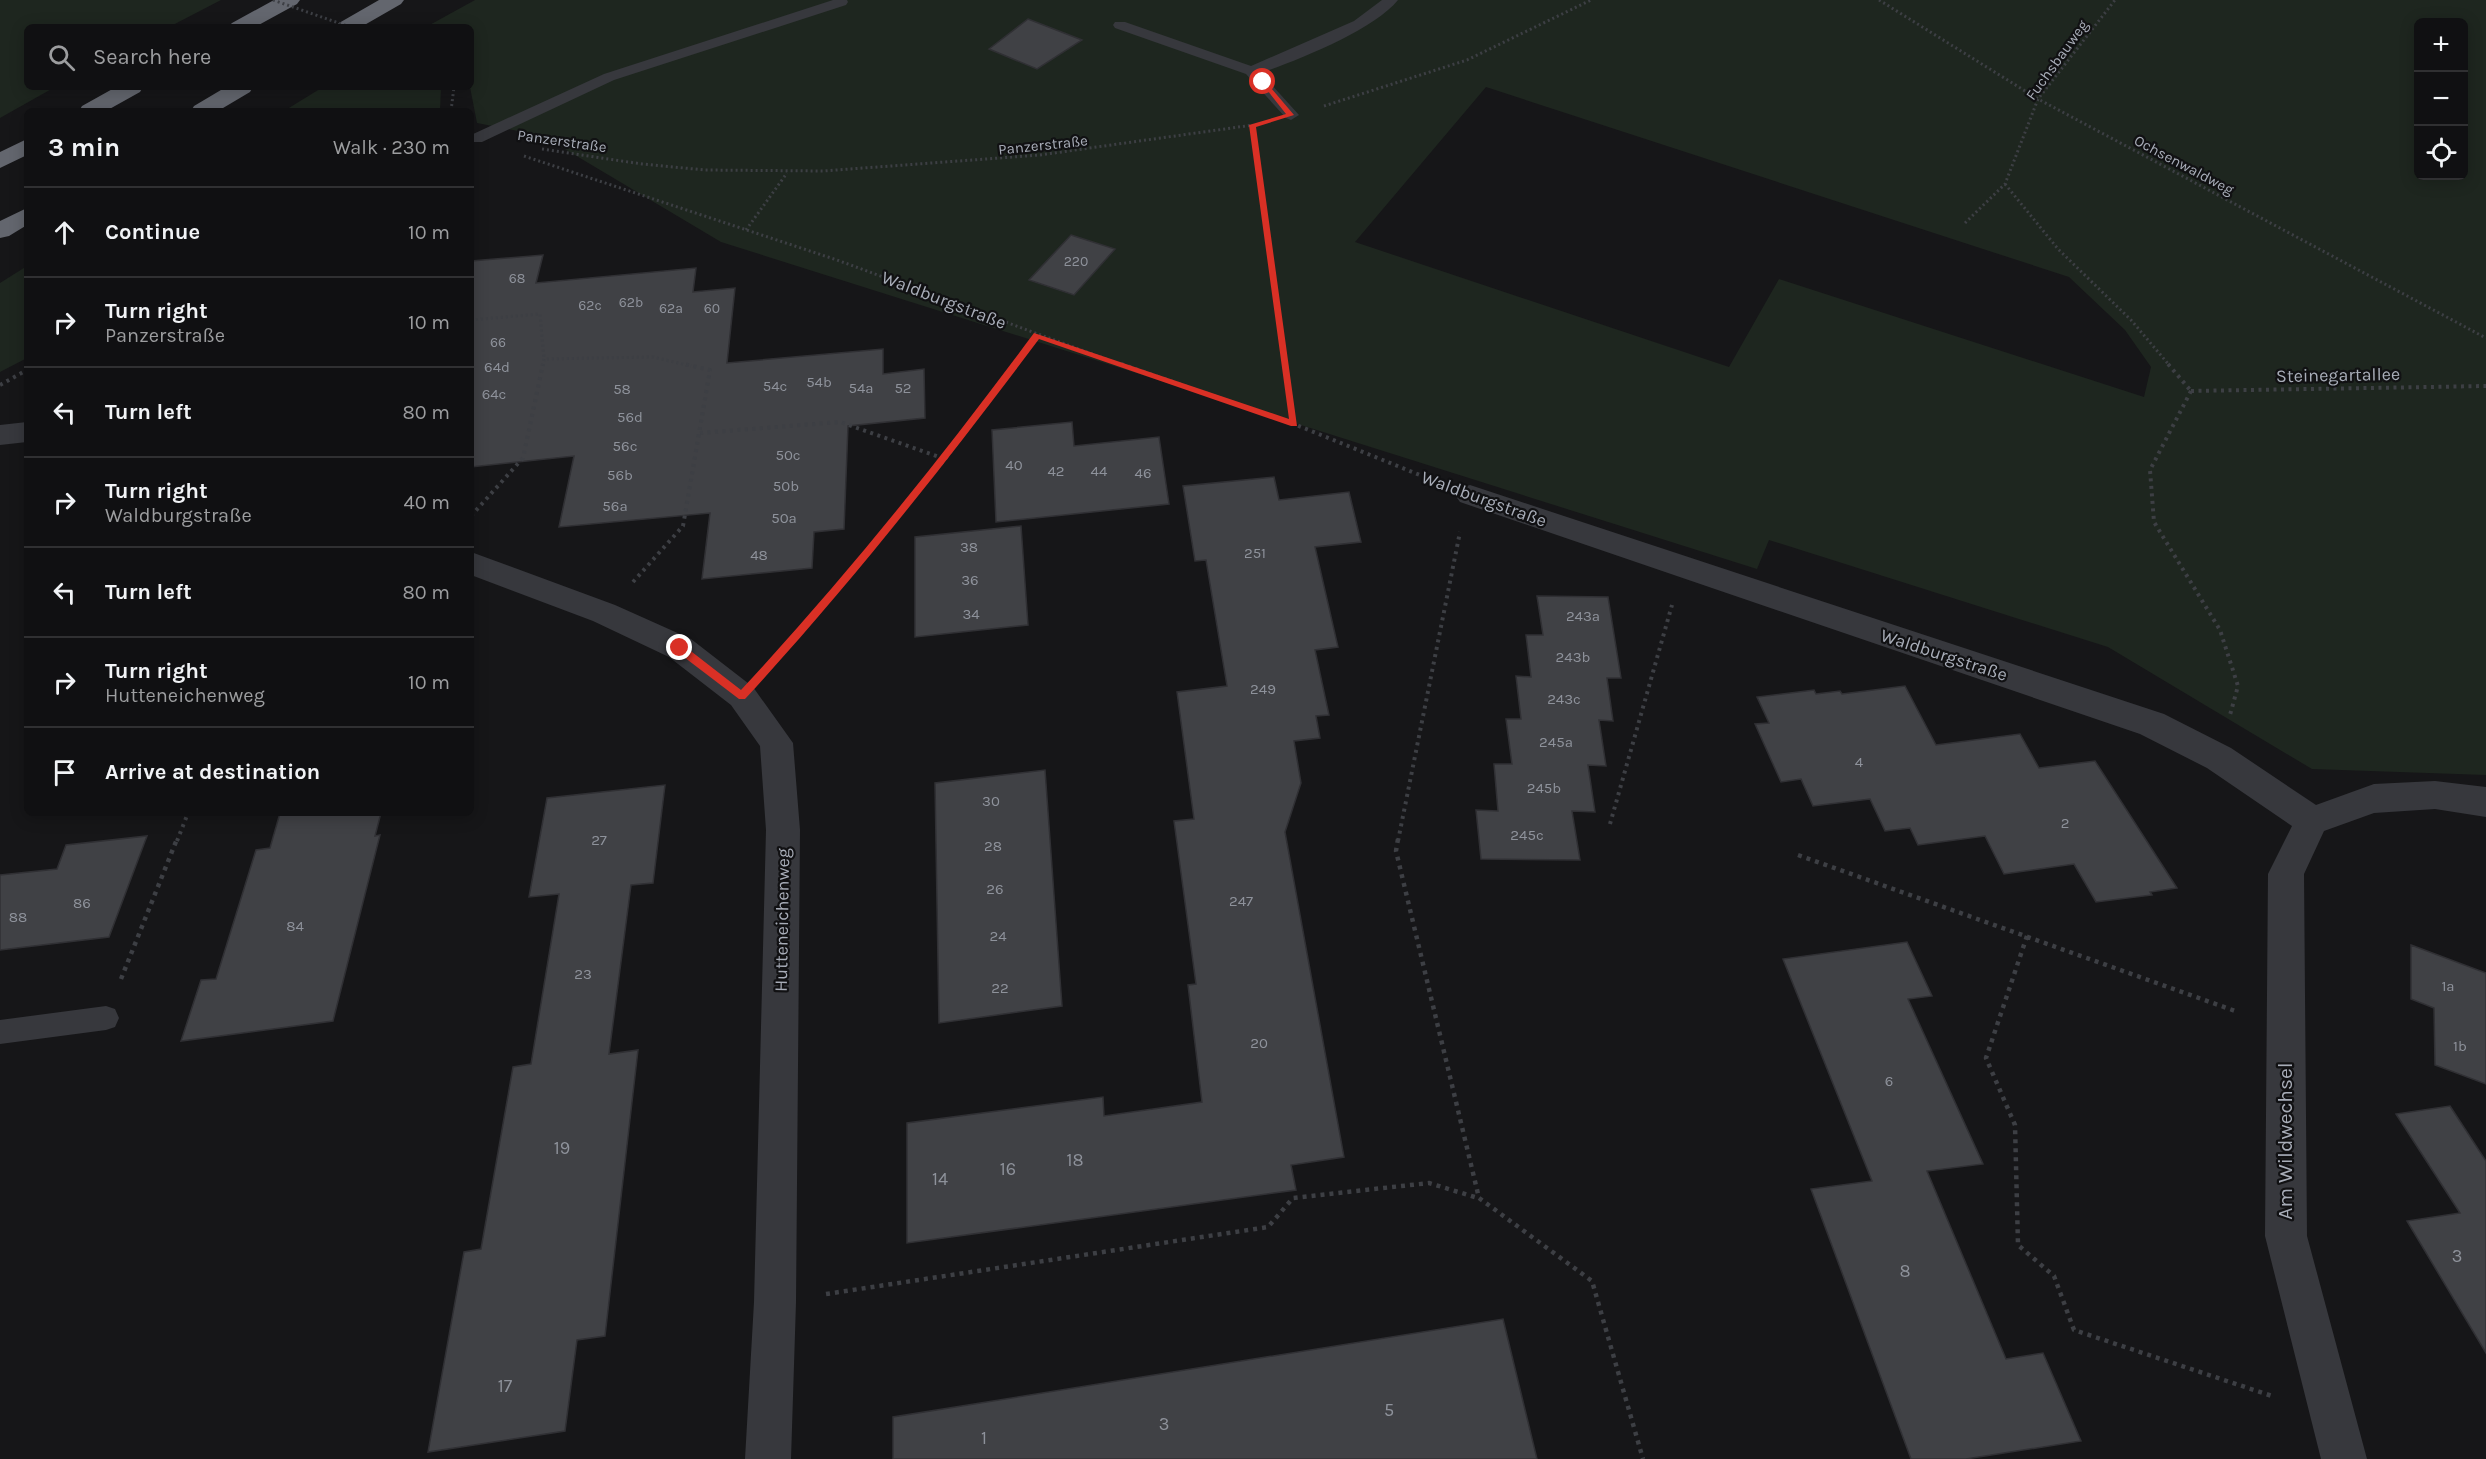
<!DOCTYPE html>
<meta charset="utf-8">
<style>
body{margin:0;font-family:Karla,sans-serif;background:#19191b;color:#f1f3f6}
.controls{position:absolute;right:18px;top:18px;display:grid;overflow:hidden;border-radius:9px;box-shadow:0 3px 15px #0003}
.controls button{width:54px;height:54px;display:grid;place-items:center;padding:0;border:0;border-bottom:2px solid #303032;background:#101012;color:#f1f3f6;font:30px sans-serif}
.stop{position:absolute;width:18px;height:18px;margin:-14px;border:4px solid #d93025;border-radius:50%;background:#fff}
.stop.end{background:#d93025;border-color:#fff;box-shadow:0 2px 6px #0008}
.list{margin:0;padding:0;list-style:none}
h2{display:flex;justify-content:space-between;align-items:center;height:78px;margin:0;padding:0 24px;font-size:26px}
h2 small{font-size:20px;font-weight:400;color:#9c9d9f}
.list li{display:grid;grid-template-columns:39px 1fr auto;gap:18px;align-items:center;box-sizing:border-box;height:90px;padding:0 24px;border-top:2px solid #303032}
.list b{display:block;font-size:22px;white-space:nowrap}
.list p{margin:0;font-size:20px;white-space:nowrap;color:#9c9d9f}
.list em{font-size:20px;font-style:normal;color:#9c9d9f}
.icon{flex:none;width:33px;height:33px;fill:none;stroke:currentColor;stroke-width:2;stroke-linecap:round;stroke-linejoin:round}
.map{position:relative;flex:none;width:2486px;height:1459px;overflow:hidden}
.search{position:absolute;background:#101012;box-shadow:0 3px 15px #0003;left:24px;top:24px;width:450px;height:66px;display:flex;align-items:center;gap:15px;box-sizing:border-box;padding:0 21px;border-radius:9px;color:#9c9d9f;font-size:22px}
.panel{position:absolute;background:#101012;box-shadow:0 3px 15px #0003;left:24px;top:108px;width:450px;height:708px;border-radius:9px}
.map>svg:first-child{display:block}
.green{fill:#1e261f;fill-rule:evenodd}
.building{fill:#404145;stroke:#303034;stroke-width:1.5}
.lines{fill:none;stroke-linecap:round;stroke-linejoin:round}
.path-far2{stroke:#3d3f44;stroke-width:3;stroke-dasharray:2 3;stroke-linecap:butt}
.path-far1{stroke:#3d3f44;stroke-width:4;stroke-dasharray:3 4.5;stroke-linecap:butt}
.path{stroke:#3d3f44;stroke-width:4.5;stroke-dasharray:4 5;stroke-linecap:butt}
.lane{fill:#37383d;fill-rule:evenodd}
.street{fill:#37383d;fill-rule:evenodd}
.highway{fill:#63666e;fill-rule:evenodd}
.path-bridge{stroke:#3d3f44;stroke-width:3;stroke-dasharray:2 3;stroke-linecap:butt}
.route{fill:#d93025}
.labels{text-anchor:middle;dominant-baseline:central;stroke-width:4.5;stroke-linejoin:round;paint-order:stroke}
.far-number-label{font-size:14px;fill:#8e929b}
.far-street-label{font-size:15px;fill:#a8adb8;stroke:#111113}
.number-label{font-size:15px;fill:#8e929b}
.street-label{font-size:18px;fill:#a8adb8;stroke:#111113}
.near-number-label{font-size:18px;fill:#8e929b}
.near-street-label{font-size:21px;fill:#a8adb8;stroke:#111113}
</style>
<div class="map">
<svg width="2486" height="1459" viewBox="0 0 2486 1459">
<rect width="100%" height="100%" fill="#161618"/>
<path class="green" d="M0 0H221L169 27H27V87H55L0 118Z
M475 0H2486V775L2312 769 2108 647 1769 540 1757 569 721 242 543 136 477 123 470 87 471 27H426ZM2418 22H2464V176H2418ZM1486 87 2069 277 2125 330 2151 367 2144 397 1779 279 1729 367 1355 242Z
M323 87H441L440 111H284Z
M27 266V358L0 372V283Z"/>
<path class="building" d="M1028 19 1082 40 1037 69 989 49Z
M1071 235 1115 249 1074 295 1029 280Z
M543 255 536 283 696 268 693 292 735 288 727 363 883 349V374L924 369 925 418 848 426 844 529 814 532 812 568 702 579 710 513 559 527 574 456 471 467V261Z
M1072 422 1074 446 1159 437 1169 504 996 522 992 430Z
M1274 477 1279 500 1349 492 1361 542 1315 547 1338 647 1315 650 1329 715 1316 716 1320 738 1294 741 1301 783 1285 832 1344 1157 1291 1165 1296 1190 907 1243V1123L1103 1097 1104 1116 1202 1102 1188 985 1196 984 1174 821 1194 819 1177 692 1227 686 1206 560 1195 561 1183 486Z
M1021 526 1028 625 915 637V537Z
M1537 596 1608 597 1621 678H1607L1613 721 1599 720 1606 766 1588 765 1595 812 1572 811 1580 860 1481 859 1476 810 1498 811 1494 764H1512L1506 719H1521L1516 676 1531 677 1526 635H1543Z
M1905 686 1936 745 2020 734 2039 768 2095 761 2177 888 2150 892 2152 895 2096 902 2074 864 2004 874 1985 836 1918 845 1910 828 1885 831 1870 799 1813 806 1801 779 1781 782 1755 724 1769 723 1757 697 1814 690 1816 694 1840 691 1842 694Z
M1045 770 1062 1006 939 1023 935 783Z
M665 785 653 883 631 885 609 1054 638 1050 605 1336 577 1340 565 1431 428 1452 464 1252 481 1249 513 1067 531 1064 559 894 529 897 547 798Z
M280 813H381L375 836 380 835 333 1021 181 1041 201 980 216 979 256 850 270 848Z
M147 836 109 937 0 950V875L57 869 66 845Z
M1907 942 1932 996 1908 999 1983 1164 1927 1171 2006 1359 2043 1353 2081 1441 1966 1459H1911L1811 1189 1872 1181 1783 959Z
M2411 945 2486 973V1084L2435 1065 2434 1008 2411 999Z
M2450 1106 2486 1161V1353L2407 1221 2460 1213 2396 1114Z
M1503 1319 1537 1459H893V1417Z"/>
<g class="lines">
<path class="path-far2" d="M1879 0 2038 99 2486 338
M1324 106 1467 60 1591 0
M451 111 454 87
M1253 127 1286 366
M542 149 642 164 705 170 823 171 1040 155 1253 125
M524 156 837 260 1125 366
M2005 184 2058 249 2131 320 2170 366
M1965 223 2005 184 2038 99 2115 0
M746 230 787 173
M471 320 540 314 544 359
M543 366 544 359 653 357 691 366
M1014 366 1037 335"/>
<path class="path-far1" d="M1121 364 1294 424 1432 480
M1286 364 1294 424
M2168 364 2191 391
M0 385 27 370
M2191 391 2150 470 2154 522 2220 630 2238 686 2230 715
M2191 391 2486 386
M700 433 840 422 945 459
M471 516 523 458 543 364
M633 582 683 526 710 370 684 364
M771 665 945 459 1015 364
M1610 824 1672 605
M177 841 188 813
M1398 841 1460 532"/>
<path class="path" d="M1398 839 1396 851 1479 1198 1592 1281 1643 1459
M1798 855 2238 1012
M2027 936 1986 1058 2015 1125 2018 1245 2054 1276 2074 1330 2275 1397
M121 979 177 839
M826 1294 1268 1227 1293 1198 1429 1183 1478 1198"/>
<path class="lane" d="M833 0H847L848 2 846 5 614 80 482 142H471V135L604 74Z
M1382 0H1398C1374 30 1298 60 1261 73L1299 115 1291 120 1286 118 1246 74 1115 28 1113 25 1115 22H1125L1251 66 1354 21Z
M106 1006 115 1009 119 1018 115 1027 106 1030 0 1044V1020Z"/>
<path class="street" d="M27 422V442L0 445V425Z
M1470 485 2164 714 2231 748 2316 805 2374 784 2435 781 2486 787V817L2435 809 2374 813 2324 831 2304 874 2307 1236 2367 1459H2321L2265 1236 2268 874 2292 826 2207 768 2140 734 1460 502 1455 495 1460 488Z
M471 552 615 605 691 639 753 687 793 743 800 830 796 1302 791 1459H745L754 1302 766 830 760 746 731 705 669 657 593 621 471 575Z"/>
<path class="highway" d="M274 0H300L297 4 255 27H228L232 23Z
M379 0H404L401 4 361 27H335L339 23Z
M116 87H143L140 92 106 111H79L82 106Z
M226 87H253L250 92 218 111H191L194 106Z
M27 139V155L0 168V152Z
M27 208V225L9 236 0 238V221Z"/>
<path class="path-bridge" d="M273 0 350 27"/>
</g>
<path class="route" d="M1260 81H1265L1294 115 1256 127 1297 426H1291L1039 339C946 463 850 585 745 699H739L676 651V645H683L741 690C846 577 942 457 1034 333L1289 419 1249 125 1286 114Z"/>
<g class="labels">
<g class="far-number-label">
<text x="1076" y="261">220</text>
<text x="517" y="278">68</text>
<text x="631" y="302">62b</text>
<text x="590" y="305">62c</text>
<text x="671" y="308">62a</text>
<text x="712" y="308">60</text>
<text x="498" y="342">66</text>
</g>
<g class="far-street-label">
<text transform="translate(2057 60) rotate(-54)">Fuchsbauweg</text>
<text transform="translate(562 141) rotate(8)">Panzerstraße</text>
<text transform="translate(1043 145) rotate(-6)">Panzerstraße</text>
<text transform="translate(2184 165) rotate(28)">Ochsenwaldweg</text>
</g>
<g class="number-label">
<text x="497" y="367">64d</text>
<text x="819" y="382">54b</text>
<text x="775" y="386">54c</text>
<text x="861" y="388">54a</text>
<text x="903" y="388">52</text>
<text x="622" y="389">58</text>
<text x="494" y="394">64c</text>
<text x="630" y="417">56d</text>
<text x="625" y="446">56c</text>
<text x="788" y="455">50c</text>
<text x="1014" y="465">40</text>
<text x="1056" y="471">42</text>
<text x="1099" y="471">44</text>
<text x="1143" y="473">46</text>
<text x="620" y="475">56b</text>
<text x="786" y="486">50b</text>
<text x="615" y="506">56a</text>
<text x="784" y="518">50a</text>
<text x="969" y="547">38</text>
<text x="1255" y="553">251</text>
<text x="759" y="555">48</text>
<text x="970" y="580">36</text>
<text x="971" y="614">34</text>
<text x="1583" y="616">243a</text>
<text x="1573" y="657">243b</text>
<text x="1263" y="689">249</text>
<text x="1564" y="699">243c</text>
<text x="1556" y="742">245a</text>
<text x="1859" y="762">4</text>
<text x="1544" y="788">245b</text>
<text x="991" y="801">30</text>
<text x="2065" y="823">2</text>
<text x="1527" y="835">245c</text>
<text x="599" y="840">27</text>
<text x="993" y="846">28</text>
<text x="995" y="889">26</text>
<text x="1241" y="901">247</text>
<text x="82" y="903">86</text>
<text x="18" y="917">88</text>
<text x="295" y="926">84</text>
<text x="998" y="936">24</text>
<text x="583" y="974">23</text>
<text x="2448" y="986">1a</text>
<text x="1000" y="988">22</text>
<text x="1259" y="1043">20</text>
<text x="2460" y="1046">1b</text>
<text x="1889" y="1081">6</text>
</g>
<g class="street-label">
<text transform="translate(944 300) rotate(21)">Waldburgstraße</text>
<text transform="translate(2338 375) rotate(-1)">Steinegartallee</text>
<text transform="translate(1484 499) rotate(20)">Waldburgstraße</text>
<text transform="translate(1944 655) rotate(18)">Waldburgstraße</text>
<text transform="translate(782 920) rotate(-89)">Hutteneichenweg</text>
</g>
<g class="near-number-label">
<text x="562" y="1148">19</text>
<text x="1075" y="1160">18</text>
<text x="1008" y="1169">16</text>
<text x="940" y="1179">14</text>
<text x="2457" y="1256">3</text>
<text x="1905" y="1271">8</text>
<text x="505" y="1386">17</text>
<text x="1389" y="1410">5</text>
<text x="1164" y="1424">3</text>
<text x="984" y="1438">1</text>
</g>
<g class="near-street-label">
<text transform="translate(2285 1141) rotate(-90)">Am Wildwechsel</text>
</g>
</g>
</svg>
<div class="controls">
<button>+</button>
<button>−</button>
<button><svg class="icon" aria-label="locate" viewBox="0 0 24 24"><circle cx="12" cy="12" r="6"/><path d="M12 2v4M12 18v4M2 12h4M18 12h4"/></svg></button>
</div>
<div class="stop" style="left:1263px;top:82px"></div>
<div class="stop end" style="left:680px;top:648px"></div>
<div class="search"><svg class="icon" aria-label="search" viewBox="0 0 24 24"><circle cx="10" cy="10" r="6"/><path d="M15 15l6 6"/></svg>Search here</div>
<section class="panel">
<h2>3 min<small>Walk · 230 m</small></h2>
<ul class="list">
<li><svg class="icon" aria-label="ahead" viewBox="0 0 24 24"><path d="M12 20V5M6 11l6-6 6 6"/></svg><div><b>Continue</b></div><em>10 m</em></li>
<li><svg class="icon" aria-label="right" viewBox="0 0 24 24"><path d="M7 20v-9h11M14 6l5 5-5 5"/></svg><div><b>Turn right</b><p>Panzerstraße</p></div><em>10 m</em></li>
<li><svg class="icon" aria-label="left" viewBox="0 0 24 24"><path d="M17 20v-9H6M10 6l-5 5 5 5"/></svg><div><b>Turn left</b></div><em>80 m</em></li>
<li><svg class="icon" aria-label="right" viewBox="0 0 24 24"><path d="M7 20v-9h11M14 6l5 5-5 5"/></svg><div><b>Turn right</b><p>Waldburgstraße</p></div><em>40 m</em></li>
<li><svg class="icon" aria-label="left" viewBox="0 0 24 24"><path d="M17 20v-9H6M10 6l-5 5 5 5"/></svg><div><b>Turn left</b></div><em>80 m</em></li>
<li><svg class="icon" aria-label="right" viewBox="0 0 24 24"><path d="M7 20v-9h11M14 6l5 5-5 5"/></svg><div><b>Turn right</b><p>Hutteneichenweg</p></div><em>10 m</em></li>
<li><svg class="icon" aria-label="arrive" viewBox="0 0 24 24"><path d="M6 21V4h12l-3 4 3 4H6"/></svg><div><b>Arrive at destination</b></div></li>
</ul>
</section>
</div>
